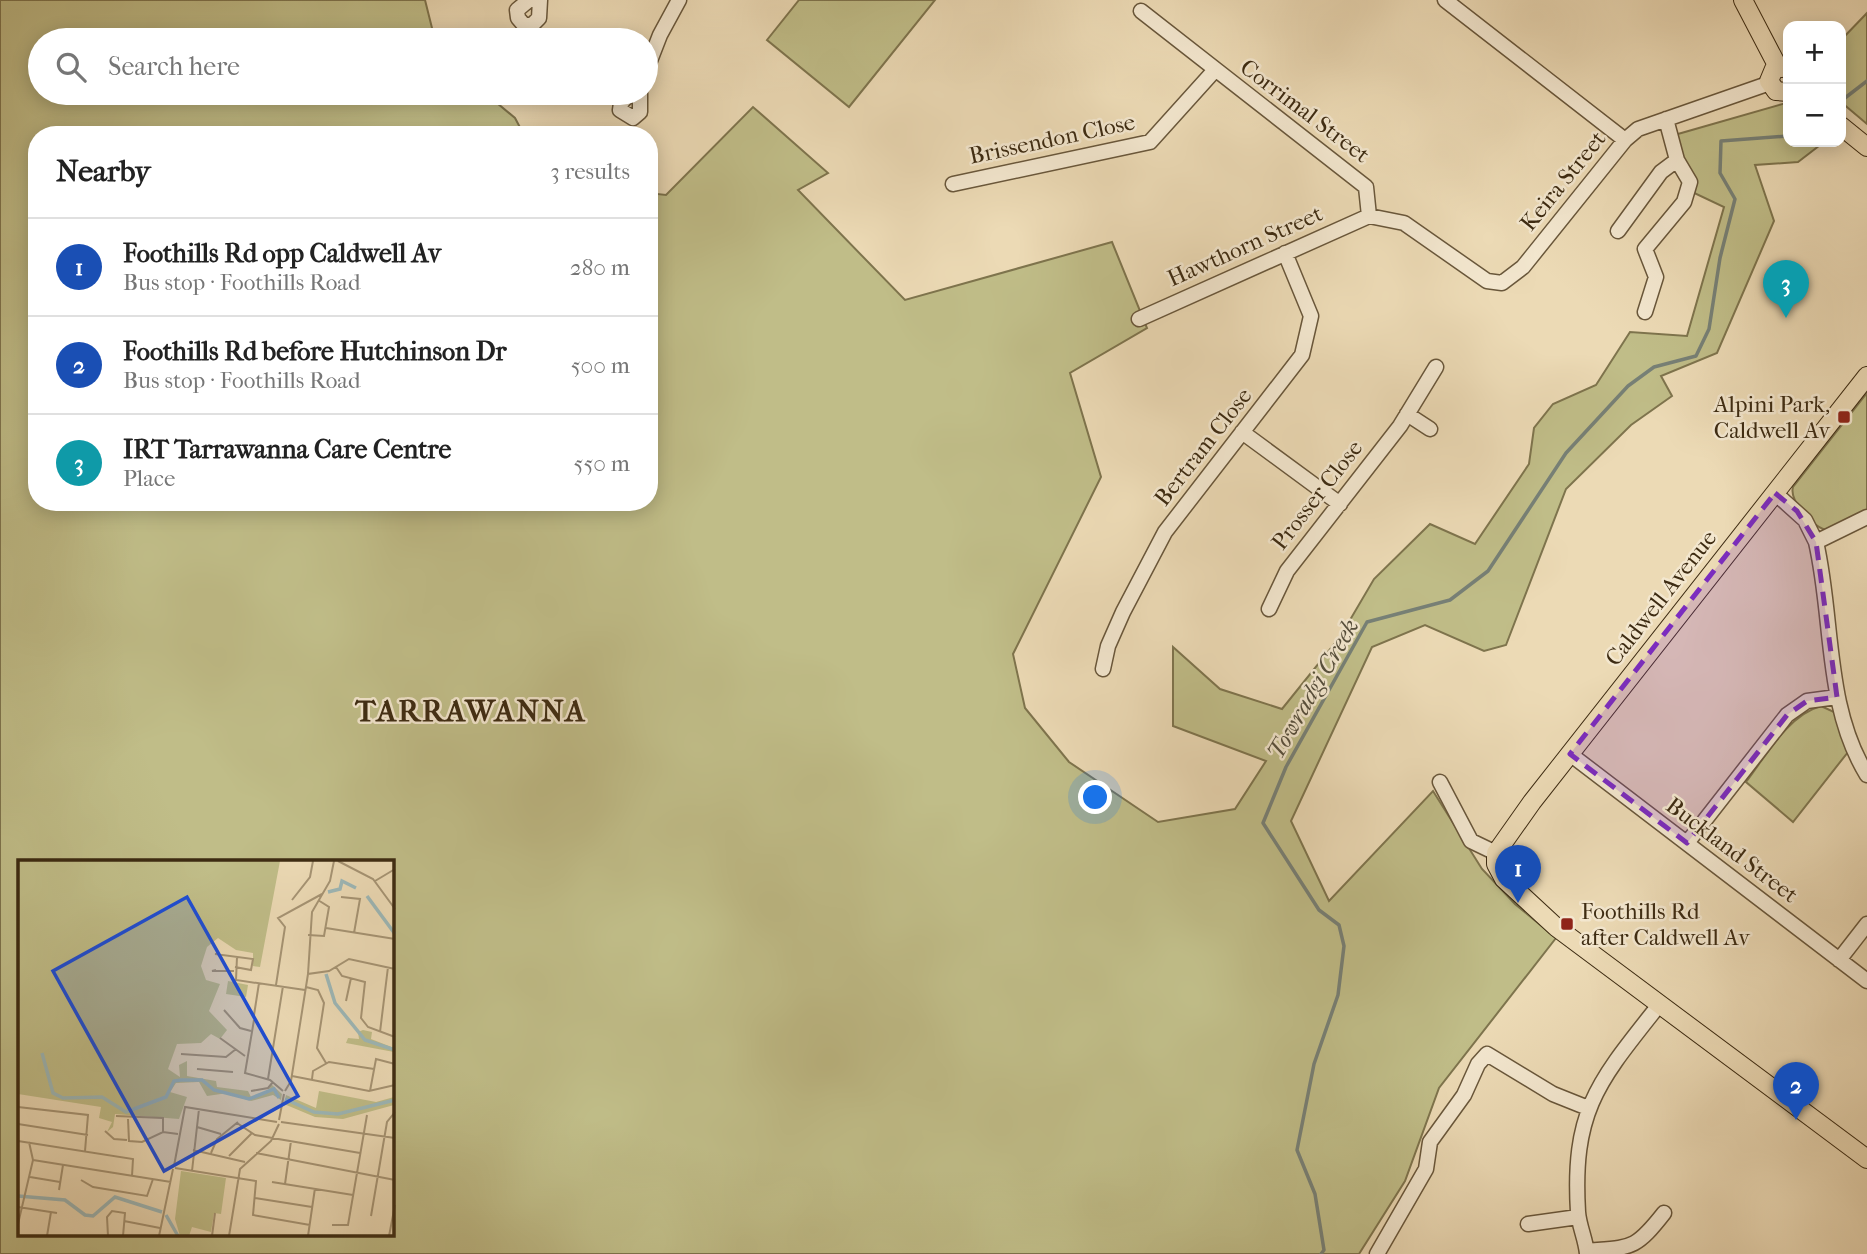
<!DOCTYPE html>
<meta charset="utf-8">
<style>
body{margin:0;font-family:"IM FELL French Canon",serif;background:#f6f6f6;color:#222}
.controls{position:absolute;right:21px;top:21px;display:grid;overflow:hidden;border-radius:14px;box-shadow:0 4px 18px #0003}
.controls button{width:63px;height:63px;display:grid;place-items:center;padding:0;border:0;border-bottom:2px solid #e0e0e0;background:#fff;color:#222;font:35px sans-serif}
.you{position:absolute;left:1096px;top:798px;width:24px;height:24px;margin:-18px;border:5px solid #fff;border-radius:50%;background:#1a73e8;box-shadow:0 0 0 10px #1a73e833}
.badge{display:grid;place-items:center;width:46px;height:46px;border-radius:50%;background:#1a73e8;color:#fff;font-size:23px;font-weight:700}
.pin{position:absolute;translate:-50% -58px;filter:drop-shadow(0 2px 4px #0008)}
.pin::after{content:'';position:absolute;top:37px;width:24px;height:21px;background:inherit;clip-path:polygon(0 0,100% 0,50% 100%)}
.list{margin:0;padding:0;list-style:none}
h2{display:flex;justify-content:space-between;align-items:center;height:91px;margin:0;padding:0 28px;font-size:30px}
h2 small{font-size:23px;font-weight:400;color:#767676}
.list li{display:grid;grid-template-columns:46px 1fr auto;gap:21px;align-items:center;box-sizing:border-box;height:98px;padding:0 28px;border-top:2px solid #e0e0e0}
.list b{display:block;font-size:26px;white-space:nowrap}
.list p{margin:0;font-size:23px;white-space:nowrap;color:#767676}
.list em{font-size:23px;font-style:normal;color:#767676}
.icon{flex:none;width:38px;height:38px;fill:none;stroke:currentColor;stroke-width:2;stroke-linecap:round;stroke-linejoin:round}
.map{position:relative;flex:none;width:1867px;height:1254px;overflow:hidden}
.search{position:absolute;background:#fff;box-shadow:0 4px 18px #0003;left:28px;top:28px;width:630px;height:77px;display:flex;align-items:center;gap:18px;box-sizing:border-box;padding:0 24px;border-radius:38px;color:#767676;font-size:26px}
.panel{position:absolute;background:#fff;box-shadow:0 4px 18px #0003;left:28px;top:126px;width:630px;height:385px;border-radius:28px}
.map>svg:first-child{display:block}
.green{fill:#c0bd88;stroke:#7e744d;stroke-width:2;fill-rule:evenodd}
.lines{fill:none;stroke-linecap:round;stroke-linejoin:round}
.stream{stroke:#778076;stroke-width:3.5}
.minor-casing{stroke:#69573b;stroke-width:17}
.major-casing{stroke:#3d2b12;stroke-width:20}
.minor{stroke:#f3e7cf;stroke-width:14}
.major{stroke:#ecdab5;stroke-width:18}
.marked{fill:#7b2cbf;fill-opacity:0.2;stroke:#7b2cbf;stroke-width:5;stroke-dasharray:14 9;stroke-linejoin:round}
.poi-dot{fill:#8f2418;stroke:#f3e7cf;stroke-width:2.5}
.labels{text-anchor:middle;dominant-baseline:central;stroke-width:5;stroke-linejoin:round;paint-order:stroke}
.street-label{font-size:23px;fill:#3d2b12;stroke:#f3e7cf}
.poi-label{font-size:23px;fill:#3d2b12;stroke:#f3e7cf;text-anchor:end}
.water-label{font-size:24px;font-style:italic;fill:#554e3c;stroke:#f3e7cf}
.district-label{font-size:30px;font-weight:bold;letter-spacing:2px;fill:#3d2b12;stroke:#f3e7cf}
.inset-river{fill:none;stroke:#9db8b8;stroke-width:3.5}
.inset-road{fill:none;stroke:#a69474;stroke-width:2}
.view{fill:#1d4ed8;fill-opacity:0.15;stroke:#1d4ed8;stroke-width:3.5}
.inset-edge{fill:none;stroke:#3d2b12;stroke-width:3.5}
</style>
<div class="map">
<svg width="1867" height="1254" viewBox="0 0 1867 1254">
<rect width="100%" height="100%" fill="#ecdab5"/>
<filter id="stains"><feTurbulence type="fractalNoise" baseFrequency=".00286" numOctaves="4"/><feColorMatrix values="0 0 0 0 .2 0 0 0 0 .09 0 0 0 0 .02 0 0 0 .5 -.17"/></filter>
<radialGradient id="worn" r=".72"><stop offset=".6" stop-color="#630" stop-opacity="0"/><stop offset="1" stop-color="#630" stop-opacity=".3"/></radialGradient>
<path class="green" d="M0 0H425L435 40H40V93H485L515 118 524 135H37V502H649V193L666 195 753 107 828 173 798 190 905 300 1112 242 1147 328 1070 373 1101 477 1013 654 1025 708 1069 762 1158 822 1235 809 1266 761 1173 726V647L1220 689 1282 709 1340 637 1374 579 1430 524 1475 544 1529 464 1534 428 1553 404 1596 385 1630 332 1687 336 1724 207 1690 191 1671 136 1786 103 1788 105V142H1824L1798 162 1755 165 1774 221 1717 353 1661 376 1672 396 1631 425 1566 489 1506 645 1484 651 1425 625 1372 647 1291 821 1329 901 1433 791 1482 869 1515 904 1556 938 1439 1088 1405 1181 1359 1254H0ZM19 862H392V1235H19Z
M799 0H935L849 107 767 40Z
M1867 13V124L1841 102V40Z
M1867 393V512L1825 530C1812 525 1789 501 1793 487Z
M1821 706 1834 712 1848 752 1793 822 1746 782C1766 756 1788 715 1821 706Z"/>
<g class="lines">
<path class="stream" d="M1841 101 1867 81
M1321 1254 1324 1250 1315 1194 1297 1150 1314 1064 1338 995 1344 946 1339 925 1319 910 1263 823 1286 767 1367 622 1450 600 1488 571 1566 453 1628 386 1654 367 1696 356 1709 329 1720 258 1735 199 1720 173 1721 141 1788 136"/>
<g class="minor-casing">
<path id="minor" d="M529 0 517 10 518 18 524 25H532L539 18 540 0
M1445 0 1625 140
M1141 11 1366 187 1369 216 1404 223 1487 281 1502 283 1523 267 1625 140 1638 129 1770 83
M646 71 660 35 679 0
M630 93 621 103 620 110 633 118 640 112V93
M953 184 1150 142 1214 71
M1618 231 1661 172 1677 160
M1645 312 1656 277 1645 249 1684 202 1690 182 1677 160 1666 119
M1139 319 1369 216
M1407 414 1430 429
M1242 432 1340 504
M1775 493 1805 520 1816 542C1834 620 1824 705 1867 775
M1816 542 1867 517
M1269 609 1287 571 1400 426 1436 367
M1103 669 1108 646 1123 612 1165 532 1302 355 1311 316 1285 253
M1570 754 1867 981
M1440 782 1471 841 1496 853
M1687 843 1787 715 1807 701 1837 697
M1839 960 1867 924
M1528 1224 1578 1217
M1587 1251C1632 1247 1635 1250 1664 1213
M1377 1254 1426 1169 1430 1142 1464 1095 1478 1064 1487 1054 1553 1094 1588 1108
M1587 1254C1586 1240 1579 1226 1578 1212 1572 1110 1598 1082 1659 1005"/>
</g>
<g class="major-casing">
<path id="major" d="M1743 0 1778 67
M1788 67 1774 69 1769 81 1776 91 1788 92
M1841 126 1867 147
M1867 376 1532 802 1496 853V864L1504 879 1556 927 1867 1159"/>
</g>
<use href="#minor" class="minor"/>
<use href="#major" class="major"/>
</g>
<path class="marked" d="M1775 493 1797 511 1816 542 1837 697 1807 701 1787 715 1687 843 1570 754Z"/>
<g class="poi-dot">
<rect x="1837" y="410" width="14" height="14" rx="3.5"/>
<rect x="1560" y="917" width="14" height="14" rx="3.5"/>
</g>
<g class="labels">
<g class="street-label">
<text transform="translate(1305 111) rotate(37)">Corrimal Street</text>
<text transform="translate(1052 139) rotate(-12)">Brissendon Close</text>
<text transform="translate(1563 181) rotate(-51)">Keira Street</text>
<text transform="translate(1245 246) rotate(-24)">Hawthorn Street</text>
<text transform="translate(1203 447) rotate(-52)">Bertram Close</text>
<text transform="translate(1317 495) rotate(-52)">Prosser Close</text>
<text transform="translate(1661 598) rotate(-52)">Caldwell Avenue</text>
<text transform="translate(1732 850) rotate(37)">Buckland Street</text>
</g>
<g class="poi-label">
<text x="1830" y="404">Alpini Park,<tspan x="1830" dy="26">Caldwell Av</tspan></text>
<text x="1581" y="911" text-anchor="start">Foothills Rd<tspan x="1581" dy="26">after Caldwell Av</tspan></text>
</g>
<g class="water-label">
<text transform="translate(1313 689) rotate(-60)">Towradgi Creek</text>
</g>
<g class="district-label">
<text x="471" y="711">TARRAWANNA</text>
</g>
</g>
<g transform="translate(18 860)">
<rect width="376" height="376" fill="#ecdab5"/>
<path d="M0 1H262L242 107 235 106V93L218 90 200 78 189 87 183 106 188 120 202 124 191 151 209 170 202 179 193 174 183 183 159 184 150 209 162 217 161 205 169 201V216L198 221 199 227 230 231 233 237 249 233 253 224 264 234 263 240 255 235 233 241 210 233 189 236 181 222 158 223 152 232 169 237 161 259 97 254 95 267 89 272 94 262 81 258 83 247 0 234ZM210 121 230 125 228 137 208 134ZM345 170 354 172 353 179 376 188V192L328 183 330 178 341 179 340 172ZM301 231 358 242 376 237V245L325 259 297 257 266 244 268 235 298 248ZM163 311 208 318 203 354 196 353 193 372 174 367 171 376H162L157 359Z" fill="#c0bd88"/>
<path class="inset-river" d="M310 32 322 29 324 21 338 28M349 36 377 74M308 114 317 143 347 180 377 190M24 193 35 233 45 238 84 237 108 252 148 237 156 221 163 220H184L196 230 231 239 256 229 261 238M267 239 296 252 320 254 377 240M0 336 47 340 67 355 75 356 97 337 144 352M148 355 160 376"/>
<path class="inset-road" d="M320 1 355 19 377 49M357 21 377 9M323 37 342 39 336 73M274 40 292 17 295 1M308 68 377 79M290 75 306 76 311 47 300 40M202 94H197L235 99 233 110 217 107M219 97 218 120 287 130M318 107 324 116 347 122 343 158 350 167 377 177M198 110 194 111H216M290 114 294 52 312 21 316 1M258 125 267 67 260 58 304 34M288 127 300 130 306 143 299 188 308 203M328 141 333 118M206 150 222 168 233 171M236 155 241 123M236 160 227 213 252 220 265 231M362 172 370 107M202 178 227 196M163 194 208 197 218 189M179 209 215 212M274 216 351 231 377 225M250 219 265 126M294 219 295 211 311 202 356 209M233 231 250 228 255 222M267 231 273 221 290 114 311 111 331 99 377 109M352 231 358 199 377 204M0 247 70 255 67 291M98 256 145 258V272M110 259 111 281 124 282 145 272 160 274M261 260 266 234M263 262 377 278M219 263 237 275 342 293M0 264 70 275M179 267 203 274M87 271 96 279 109 280M0 281 115 299 114 316M175 290 227 302M193 293 199 279 220 262M238 293 377 320M211 296 234 273M15 300 153 322M156 306 167 247 259 262M157 308 238 321 235 355 292 365M174 311 181 249M12 317 42 322M63 320 75 327 129 336 135 319M254 322 335 335M267 324 273 281M41 330 45 305M237 338 294 347M0 347 39 353M353 356 369 262 377 252M106 361 142 368M0 364 15 300 11 282M314 365H330L349 255M29 376 33 352M90 376 89 357 94 351 107 353 105 376M141 376 155 309M194 376 197 353M211 376 222 309 253 281 261 264M290 376 297 328M371 376 377 345"/>
<path class="view" d="M169 37 280 236 146 311 35 111Z"/>
<rect width="376" height="376" class="inset-edge"/>
</g>
<rect width="100%" height="100%" filter="url(#stains)"/>
<rect width="100%" height="100%" fill="url(#worn)"/>
</svg>
<div class="controls">
<button>+</button>
<button>−</button>
</div>
<div class="you"></div>
<div class="pin badge" style="left:1518px;top:903px;background:#1a4fb4">1</div>
<div class="pin badge" style="left:1796px;top:1120px;background:#1a4fb4">2</div>
<div class="pin badge" style="left:1786px;top:318px;background:#0f9aa8">3</div>
<div class="search"><svg class="icon" aria-label="search" viewBox="0 0 24 24"><circle cx="10" cy="10" r="6"/><path d="M15 15l6 6"/></svg>Search here</div>
<section class="panel">
<h2>Nearby<small>3 results</small></h2>
<ul class="list">
<li><span class="badge" style="background:#1a4fb4">1</span><div><b>Foothills Rd opp Caldwell Av</b><p>Bus stop · Foothills Road</p></div><em>280 m</em></li>
<li><span class="badge" style="background:#1a4fb4">2</span><div><b>Foothills Rd before Hutchinson Dr</b><p>Bus stop · Foothills Road</p></div><em>500 m</em></li>
<li><span class="badge" style="background:#0f9aa8">3</span><div><b>IRT Tarrawanna Care Centre</b><p>Place</p></div><em>550 m</em></li>
</ul>
</section>
</div>
